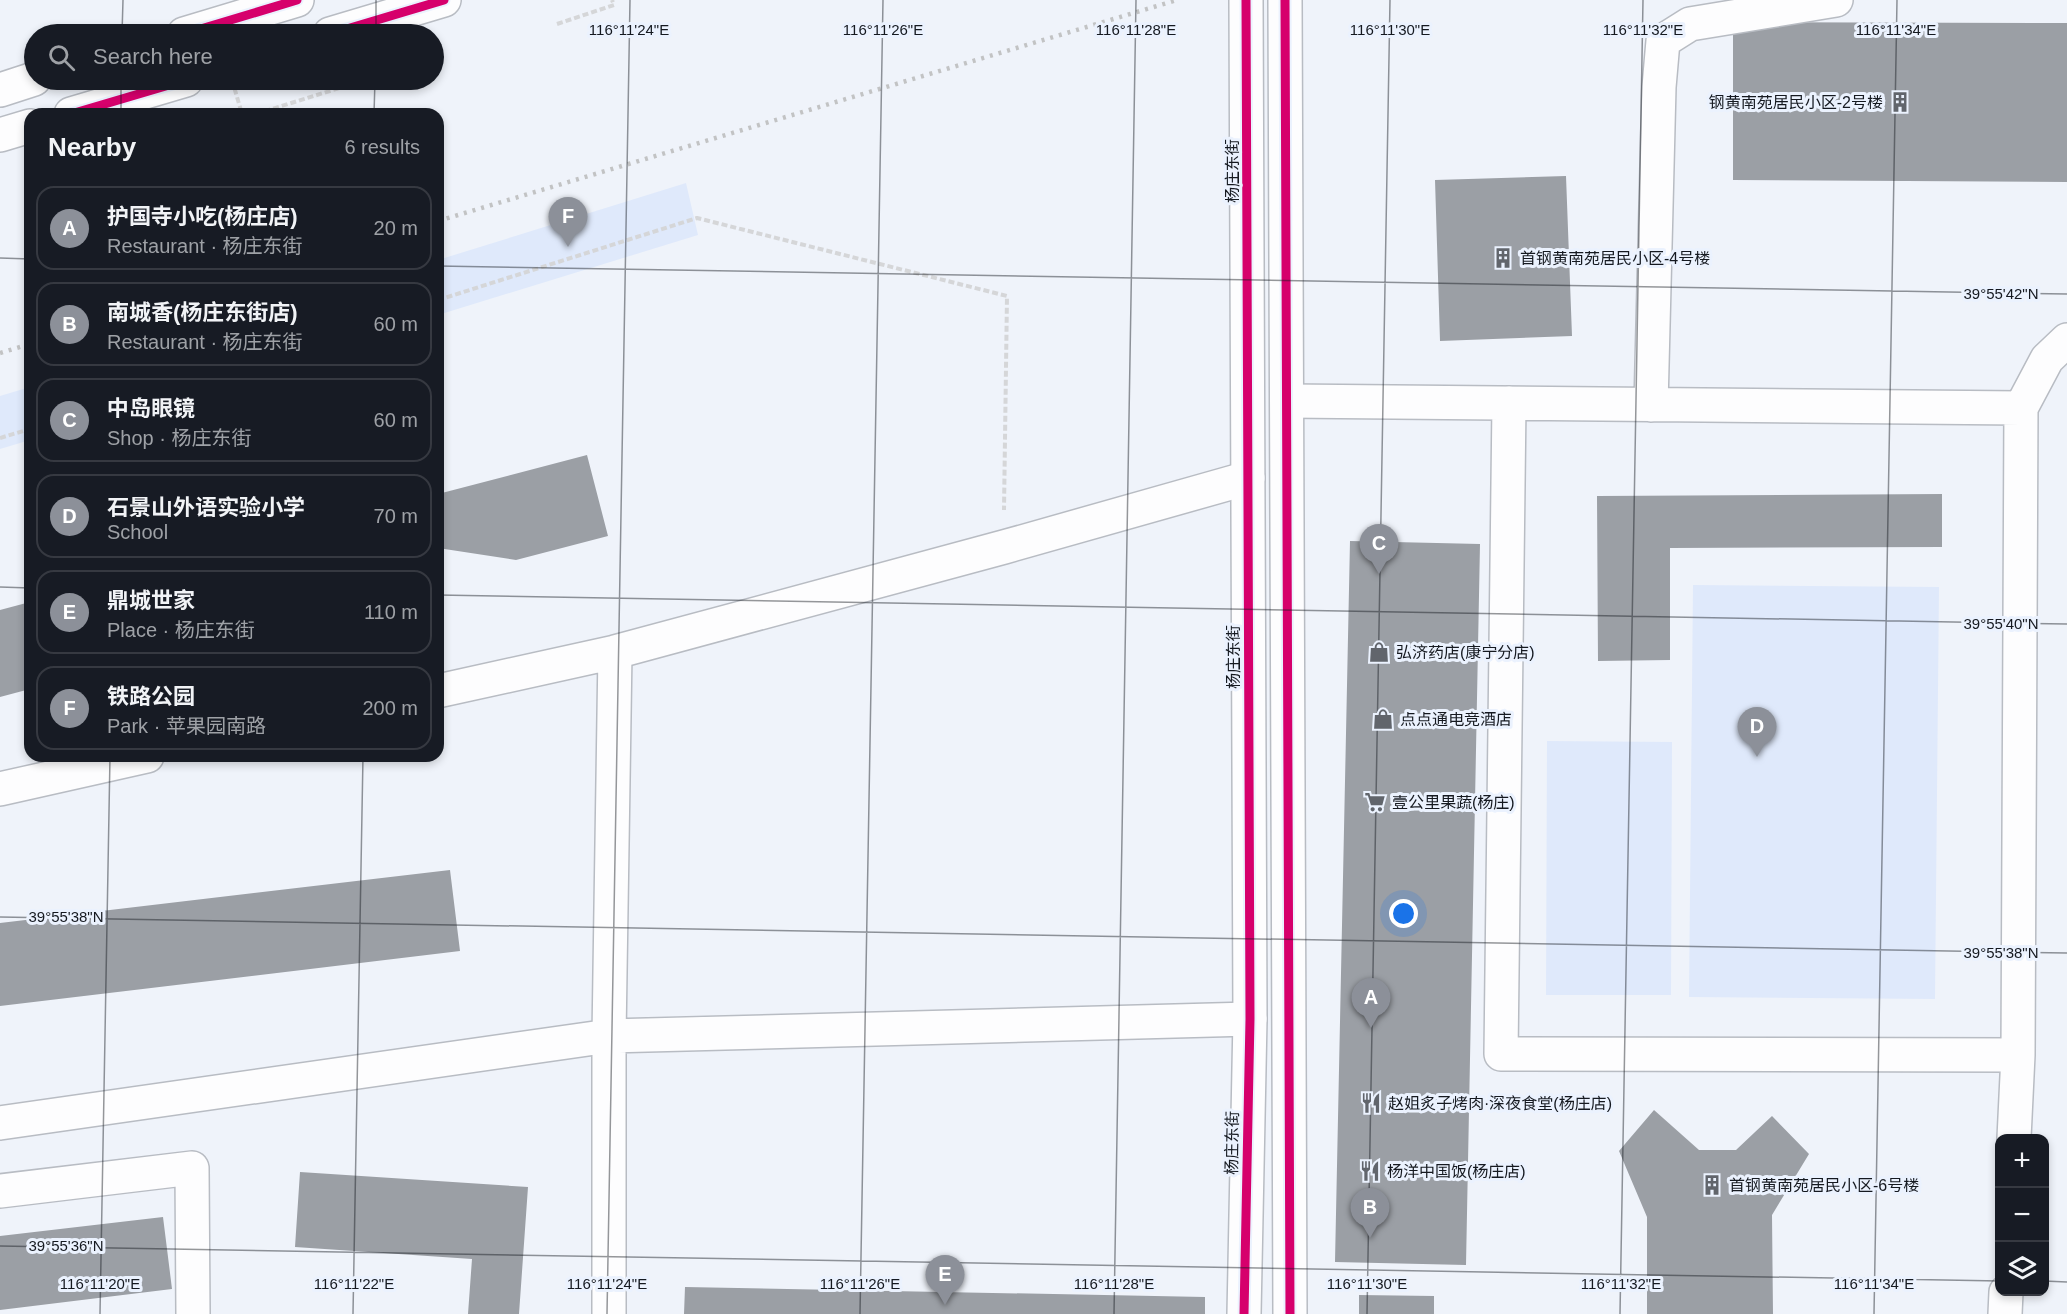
<!DOCTYPE html>
<meta charset="utf-8">
<style>
body{margin:0;font-family:Arial,"Noto Sans SC",sans-serif;background:#242831;color:#f1f3f6}
.controls{position:absolute;right:18px;bottom:18px;display:grid;overflow:hidden;border-radius:12px;box-shadow:0 3px 9px #0003}
.controls button{width:54px;height:54px;display:grid;place-items:center;padding:0;border:0;border-bottom:2px solid #363941;background:#171b24;color:#f1f3f6;font:30px sans-serif}
.you{position:absolute;left:1404px;top:914px;width:21px;height:21px;margin:-15px;border:4px solid #fff;border-radius:50%;background:#1a73e8;box-shadow:0 0 0 9px #1a73e833}
.badge{display:grid;place-items:center;width:39px;height:39px;border-radius:50%;background:#8c9099;color:#fff;font-size:20px;font-weight:700}
.pin{position:absolute;translate:-50% -50px;filter:drop-shadow(0 2px 3px #0008)}
.pin::after{content:'';position:absolute;top:32px;width:21px;height:18px;background:inherit;clip-path:polygon(0 0,100% 0,50% 100%)}
.list{margin:0;padding:0;list-style:none}
h2{display:flex;justify-content:space-between;align-items:center;height:78px;margin:0;padding:0 24px;font-size:26px}
h2 small{font-size:20px;font-weight:400;color:#9ea1a6}
.list li{display:grid;grid-template-columns:39px 1fr auto;gap:18px;align-items:center;box-sizing:border-box;height:84px;margin:0 12px 12px;padding:0 12px;border:2px solid #363941;border-radius:18px}
.list b{display:block;font-size:22px;white-space:nowrap}
.list p{margin:0;font-size:20px;white-space:nowrap;color:#9ea1a6}
.list em{font-size:20px;font-style:normal;color:#9ea1a6}
.icon{flex:none;width:33px;height:33px;fill:none;stroke:currentColor;stroke-width:2;stroke-linecap:round;stroke-linejoin:round}
.map{position:relative;flex:none;width:2067px;height:1314px;overflow:hidden}
.search{position:absolute;background:#171b24;box-shadow:0 3px 9px #0003;left:24px;top:24px;width:420px;height:66px;display:flex;align-items:center;gap:15px;box-sizing:border-box;padding:0 21px;border-radius:33px;color:#9ea1a6;font-size:22px}
.panel{position:absolute;background:#171b24;box-shadow:0 3px 9px #0003;left:24px;top:108px;width:420px;height:654px;border-radius:18px}
.map>svg:first-child{display:block}
.green{fill:#dfe9fb}
.building{fill:#9b9fa5}
.lines{fill:none;stroke-linecap:round;stroke-linejoin:round}
.minor-casing{stroke:#b8bcc3;stroke-width:36}
.major-casing{stroke:#b8bcc3;stroke-width:36}
.path{stroke:#d5d6d8;stroke-width:4;stroke-dasharray:6 3;stroke-linecap:butt}
.minor{stroke:#fdfdfe;stroke-width:33}
.major{stroke:#fdfdfe;stroke-width:33}
.rail{stroke:#c2c3c4;stroke-width:4.5;stroke-dasharray:3 6;stroke-linecap:butt}
.cycleway-casing{stroke:#ebf2fe;stroke-width:13}
.cycleway{stroke:#d6006c;stroke-width:9}
.ticks{fill:none;stroke:#151920;stroke-width:1.5;stroke-opacity:0.45}
.labels{text-anchor:middle;dominant-baseline:central;stroke-width:6;stroke-linejoin:round;paint-order:stroke}
.poi-label{font-size:16px;fill:#151920;stroke:#ebf2fe;text-anchor:start}
.street-label{font-size:16px;fill:#151920;stroke:#ebf2fe}
.ticks-label{font-size:15px;text-anchor:middle;fill:#151920;stroke:#ebf2fe;stroke-width:6;stroke-linejoin:round;paint-order:stroke}
</style>
<div class="map">
<svg width="2067" height="1314" viewBox="0 0 2067 1314">
<rect width="100%" height="100%" fill="#eff3fa"/>
<path class="green" d="M686 183 698 235 438 315V260Z
M30 387V440L0 449V396Z
M1693 585 1939 587 1935 999 1689 997Z
M1547 741 1672 742 1671 995H1546Z"/>
<path class="building" d="M1733 22 2067 23V182L1733 180Z
M1566 176 1572 336 1440 341 1435 180Z
M587 455 608 536 516 560 438 548V494Z
M1942 494V547L1670 548V660L1598 661 1597 496Z
M1350 541 1480 544 1466 1265 1335 1262Z
M30 602V689L0 697V610Z
M450 870 460 951 0 1006V923Z
M1654 1110 1699 1150H1736L1772 1116 1809 1154 1772 1215 1773 1314H1647V1217L1619 1151Z
M300 1172 528 1187 519 1314H468L472 1259 295 1247Z
M163 1217 172 1289 0 1310V1236Z
M685 1287 1205 1297V1314H684Z
M1359 1295 1434 1296V1314H1359Z"/>
<g class="lines">
<g class="minor-casing">
<path id="minor" d="M1287 401 2021 408
M1509 403 1501 1054 2018 1055
M1651 405 1659 87 1663 41 1690 24 1836 0
M438 691 615 652
M0 789 147 756
M0 1123 609 1036 1250 1019
M2014 1138 2018 1055 2021 408 2047 359 2067 340
M0 1191 192 1168 193 1314
M609 1314V1036L615 652 1004 547 1248 478
M2005 1314 2006 1292"/>
</g>
<g class="major-casing">
<path id="major" d="M1285 0 1290 1314
M184 34 297 0
M330 34 444 0
M0 90 34 79
M71 114 186 80
M0 135 30 126
M1244 1314 1250 1019 1246 0"/>
</g>
<path class="path" d="M557 24 614 5 612 0
M232 80 242 114
M256 114 365 80
M438 300 697 218 1007 296 1004 510
M0 438 30 429"/>
<use href="#minor" class="minor"/>
<use href="#major" class="major"/>
<path class="rail" d="M438 221 1177 0
M0 353 30 344"/>
<g class="cycleway-casing">
<path id="cycleway" d="M1285 0 1290 1314
M184 34 297 0
M330 34 444 0
M71 114 186 80
M1244 1314 1250 1019 1246 0"/>
</g>
<use href="#cycleway" class="cycleway"/>
</g>
<path class="ticks" d="M122 34 123 0M376 34V0M121 114V80M374 114 375 80M0 258 30 259M438 266 2067 294M0 587 30 588M438 595 2067 624M0 917 2067 953M0 1246 2000 1281M2044 1281 2067 1282M100 1314 110 756M353 1314 363 756M607 1314 630 0M860 1314 883 0M1114 1314 1136 0M1367 1314 1390 0M1620 1314 1643 0M1874 1314 1897 0"/>
<defs>
<g id="building-bare" transform="scale(1.62)"><path d="M-4-6H4V6H1V3H-1V6H-4ZM-2.5-4.3h1.7v1.8h-1.7ZM.8-4.3h1.7v1.8H.8ZM-2.5-1h1.7V.8h-1.7ZM.8-1h1.7V.8H.8Z" fill="#61656c" stroke="#ebf2fe" stroke-width="2.5" paint-order="stroke"/></g>
<g id="shop-bare" transform="scale(1.62)"><path d="M-5-2.5h2.3a2.7 3.5 0 0 1 5.4 0H5L5.5 6h-11ZM-1.5-2.5h3a1.5 2.3 0 0 0-3 0Z" fill="#61656c" stroke="#ebf2fe" stroke-width="2.5" paint-order="stroke"/></g>
<g id="supermarket-bare" transform="scale(1.62)"><path d="M-6-5.5h2.5l.6 2H6L4.5 2H-2.5L-4.4-4H-6ZM-1.5 3.2a1.3 1.3 0 1 0 .1 0ZM3 3.2a1.3 1.3 0 1 0 .1 0Z" fill="#61656c" stroke="#ebf2fe" stroke-width="2.5" paint-order="stroke"/></g>
<g id="restaurant-bare" transform="scale(1.62)"><path d="M-5-6h1v4h1v-4h1v4h1v-4h1v5L-1.5 .5V6h-2V.5L-5-1ZM5-6V6H3V1.5H1.5Q1.5-4 5-6Z" fill="#61656c" stroke="#ebf2fe" stroke-width="2.5" paint-order="stroke"/></g>
</defs>
<g fill-rule="evenodd">
<use href="#building-bare" x="1900" y="102"/>
<use href="#building-bare" x="1503" y="258"/>
<use href="#shop-bare" x="1379" y="652"/>
<use href="#shop-bare" x="1383" y="719"/>
<use href="#supermarket-bare" x="1375" y="802"/>
<use href="#restaurant-bare" x="1371" y="1103"/>
<use href="#restaurant-bare" x="1370" y="1171"/>
<use href="#building-bare" x="1712" y="1185"/>
</g>
<g class="labels">
<g class="poi-label">
<text x="1883" y="102" text-anchor="end">钢黄南苑居民小区-2号楼</text>
<text x="1520" y="258">首钢黄南苑居民小区-4号楼</text>
<text x="1396" y="652">弘济药店(康宁分店)</text>
<text x="1400" y="719">点点通电竞酒店</text>
<text x="1392" y="802">壹公里果蔬(杨庄)</text>
<text x="1388" y="1103">赵姐炙子烤肉·深夜食堂(杨庄店)</text>
<text x="1387" y="1171">杨洋中国饭(杨庄店)</text>
<text x="1729" y="1185">首钢黄南苑居民小区-6号楼</text>
</g>
<g class="street-label">
<text transform="translate(1232 171) rotate(-90)">杨庄东街</text>
<text transform="translate(1233 657) rotate(-90)">杨庄东街</text>
<text transform="translate(1232 1143) rotate(-89)">杨庄东街</text>
</g>
</g>
<g class="ticks-label">
<text x="629" y="35">116°11'24"E</text>
<text x="883" y="35">116°11'26"E</text>
<text x="1136" y="35">116°11'28"E</text>
<text x="1390" y="35">116°11'30"E</text>
<text x="1643" y="35">116°11'32"E</text>
<text x="1896" y="35">116°11'34"E</text>
<text x="2001" y="299">39°55'42"N</text>
<text x="2001" y="629">39°55'40"N</text>
<text x="66" y="922">39°55'38"N</text>
<text x="2001" y="958">39°55'38"N</text>
<text x="66" y="1251">39°55'36"N</text>
<text x="100" y="1289">116°11'20"E</text>
<text x="354" y="1289">116°11'22"E</text>
<text x="607" y="1289">116°11'24"E</text>
<text x="860" y="1289">116°11'26"E</text>
<text x="1114" y="1289">116°11'28"E</text>
<text x="1367" y="1289">116°11'30"E</text>
<text x="1621" y="1289">116°11'32"E</text>
<text x="1874" y="1289">116°11'34"E</text>
</g>
</svg>
<div class="controls">
<button>+</button>
<button>−</button>
<button><svg class="icon" aria-label="layers" viewBox="0 0 24 24"><path d="M12 4l9 5-9 5-9-5zM3 14l9 5 9-5"/></svg></button>
</div>
<div class="you"></div>
<div class="pin badge" style="left:1371px;top:1028px">A</div>
<div class="pin badge" style="left:1370px;top:1238px">B</div>
<div class="pin badge" style="left:1379px;top:574px">C</div>
<div class="pin badge" style="left:1757px;top:757px">D</div>
<div class="pin badge" style="left:945px;top:1305px">E</div>
<div class="pin badge" style="left:568px;top:247px">F</div>
<div class="search"><svg class="icon" aria-label="search" viewBox="0 0 24 24"><circle cx="10" cy="10" r="6"/><path d="M15 15l6 6"/></svg>Search here</div>
<section class="panel">
<h2>Nearby<small>6 results</small></h2>
<ul class="list">
<li><span class="badge">A</span><div><b>护国寺小吃(杨庄店)</b><p>Restaurant · 杨庄东街</p></div><em>20 m</em></li>
<li><span class="badge">B</span><div><b>南城香(杨庄东街店)</b><p>Restaurant · 杨庄东街</p></div><em>60 m</em></li>
<li><span class="badge">C</span><div><b>中岛眼镜</b><p>Shop · 杨庄东街</p></div><em>60 m</em></li>
<li><span class="badge">D</span><div><b>石景山外语实验小学</b><p>School</p></div><em>70 m</em></li>
<li><span class="badge">E</span><div><b>鼎城世家</b><p>Place · 杨庄东街</p></div><em>110 m</em></li>
<li><span class="badge">F</span><div><b>铁路公园</b><p>Park · 苹果园南路</p></div><em>200 m</em></li>
</ul>
</section>
</div>
